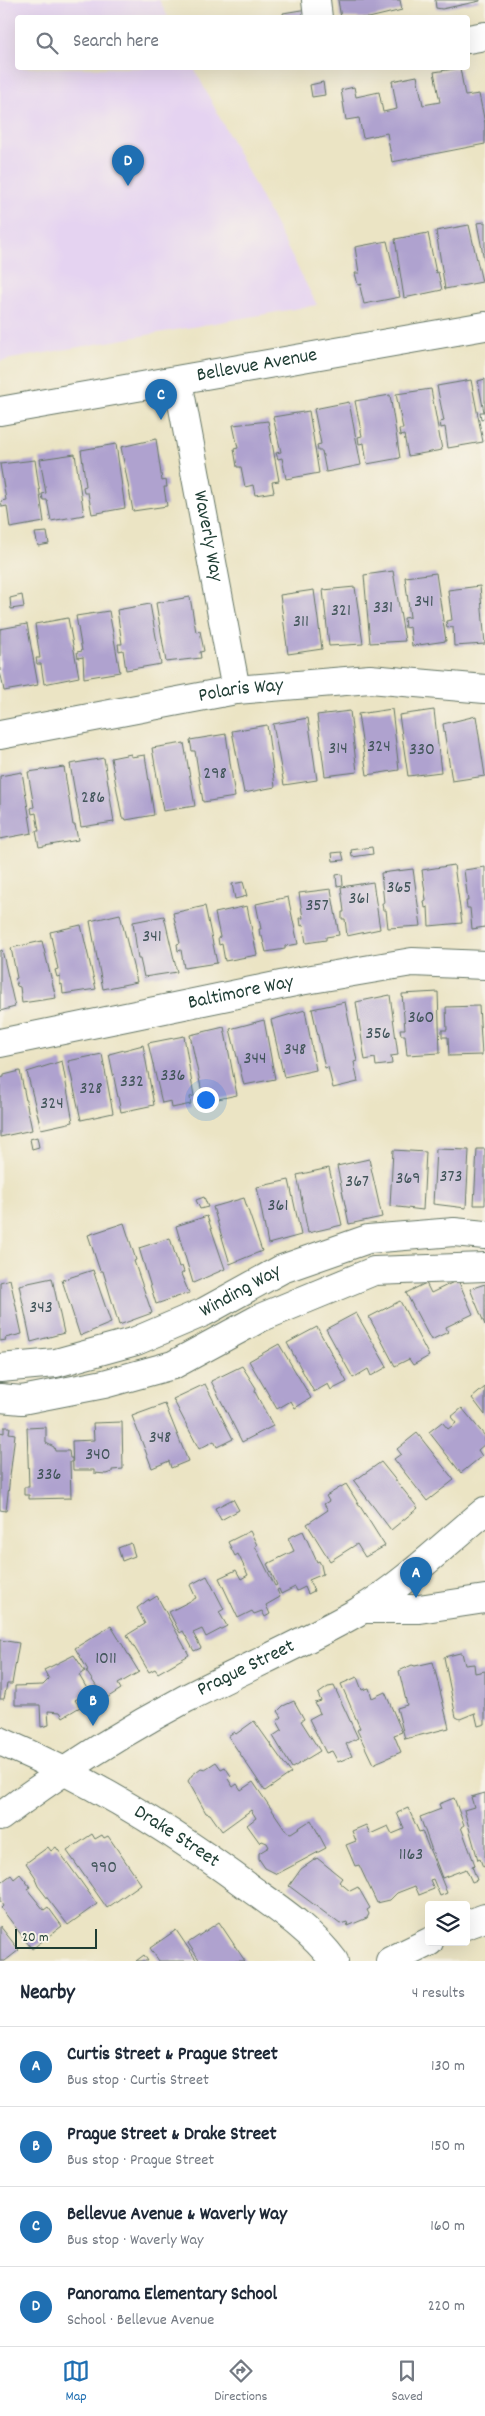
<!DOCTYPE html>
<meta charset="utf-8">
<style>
body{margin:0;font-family:Dekko,sans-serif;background:#f2f2f3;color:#1f2937}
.controls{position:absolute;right:15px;bottom:15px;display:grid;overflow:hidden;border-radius:5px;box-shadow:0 5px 20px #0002}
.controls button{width:45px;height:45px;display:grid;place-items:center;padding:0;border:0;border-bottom:1px solid #e0e1e3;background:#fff;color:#1f2937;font:25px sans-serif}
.scale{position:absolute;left:15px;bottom:12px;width:82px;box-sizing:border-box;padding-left:5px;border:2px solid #1f3d34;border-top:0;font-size:14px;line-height:18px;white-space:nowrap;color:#1f3d34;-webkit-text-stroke:4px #f7f3e8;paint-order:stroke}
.you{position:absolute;left:205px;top:1099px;width:18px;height:18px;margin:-12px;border:4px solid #fff;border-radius:50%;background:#1a73e8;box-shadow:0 0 0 8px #1a73e833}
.badge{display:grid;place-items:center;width:32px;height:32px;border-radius:50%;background:#1f6fb2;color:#fff;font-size:16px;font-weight:700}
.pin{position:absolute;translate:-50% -41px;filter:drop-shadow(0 1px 2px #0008)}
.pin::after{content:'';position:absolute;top:26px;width:18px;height:15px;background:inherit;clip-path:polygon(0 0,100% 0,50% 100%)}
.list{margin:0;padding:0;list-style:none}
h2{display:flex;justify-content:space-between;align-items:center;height:65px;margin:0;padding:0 20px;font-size:21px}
h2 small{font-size:16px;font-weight:400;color:#747a83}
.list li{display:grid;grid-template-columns:32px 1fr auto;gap:15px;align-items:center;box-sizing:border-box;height:80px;padding:0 20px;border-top:1px solid #e0e1e3}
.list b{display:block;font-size:19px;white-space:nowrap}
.list p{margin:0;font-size:16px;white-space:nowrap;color:#747a83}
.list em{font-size:16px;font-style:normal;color:#747a83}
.icon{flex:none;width:28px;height:28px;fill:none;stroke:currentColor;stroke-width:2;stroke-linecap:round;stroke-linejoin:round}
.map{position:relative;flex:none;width:485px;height:1961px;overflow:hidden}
.search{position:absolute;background:#fff;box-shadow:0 5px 20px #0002;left:15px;right:15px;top:15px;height:55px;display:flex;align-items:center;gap:12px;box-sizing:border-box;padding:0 18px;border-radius:5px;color:#747a83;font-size:19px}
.sheet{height:385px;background:#fff}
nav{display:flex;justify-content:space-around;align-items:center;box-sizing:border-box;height:70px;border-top:1px solid #e0e1e3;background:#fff;font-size:14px;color:#747a83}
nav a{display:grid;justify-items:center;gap:2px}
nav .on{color:#1f6fb2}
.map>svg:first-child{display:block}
.built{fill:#e5d3f1}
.building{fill:#afa2cf}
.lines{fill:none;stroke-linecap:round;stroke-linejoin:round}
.minor-casing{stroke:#676;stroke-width:30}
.minor{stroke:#fff;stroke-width:28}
.labels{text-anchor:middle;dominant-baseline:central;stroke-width:4.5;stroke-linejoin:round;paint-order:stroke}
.number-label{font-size:18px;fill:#43565b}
.street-label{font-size:20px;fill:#1f3d34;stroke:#f7f3e8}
</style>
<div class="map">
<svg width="485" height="1961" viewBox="0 0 485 1961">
<rect width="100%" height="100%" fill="#f7f3e8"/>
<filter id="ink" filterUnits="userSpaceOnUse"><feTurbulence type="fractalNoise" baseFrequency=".02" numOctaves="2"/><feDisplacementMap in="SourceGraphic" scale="10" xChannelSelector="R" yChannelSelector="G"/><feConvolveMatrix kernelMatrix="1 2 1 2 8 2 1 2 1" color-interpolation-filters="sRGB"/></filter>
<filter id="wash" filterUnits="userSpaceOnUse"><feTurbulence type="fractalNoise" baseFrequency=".0096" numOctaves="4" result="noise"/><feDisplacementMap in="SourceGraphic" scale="20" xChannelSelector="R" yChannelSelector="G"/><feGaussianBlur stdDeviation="1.12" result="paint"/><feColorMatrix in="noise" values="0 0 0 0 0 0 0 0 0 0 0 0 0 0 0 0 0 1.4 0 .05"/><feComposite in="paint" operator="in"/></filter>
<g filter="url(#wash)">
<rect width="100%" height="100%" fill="#ebe4c4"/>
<path class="built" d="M0 0H159L168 17 18 18V68H194L317 305 0 361Z"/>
<g id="blocks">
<path class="building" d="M338 0H400L402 10 369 18H341Z
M435 0H480V1L442 9 436 8Z
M307 9 309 18H284L283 13Z
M460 68 465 96 479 94 485 123V144L392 162 387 133 363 138 359 118 346 120 341 90 354 87 356 97 379 92 383 112 397 109 392 81 417 76 423 105 440 102 434 72Z
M323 82 325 95 312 97 310 85Z
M485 222V260H484L477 223Z
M469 225 482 282 445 289 436 231Z
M428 233 436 273 438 272 442 290 404 298 395 239Z
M387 241 400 297 364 304 360 287 362 284 358 285 355 273H359L355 247Z
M485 379V418L481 419 480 412H484L478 381Z
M471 380 483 442 448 448 445 427 441 428 440 422 444 421 437 386Z
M431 389 442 450 408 456 404 435 400 436 399 429H403L396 394Z
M390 395 400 458 367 464 364 443 359 444 358 437 362 436 355 401Z
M349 402 361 465 326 472 322 451H318L317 445 321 444 314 409Z
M309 411 319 473 286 479 282 458 278 459 276 453 281 452 273 417Z
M268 421 279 481 272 482 274 492 255 495 253 485 245 487 241 467H237L234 449 238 448 233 425Z
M156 439 162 481 166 480 167 487H164L167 506 133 511 121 447Z
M116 444 125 508 92 514 88 493H84L83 487 86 486 81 450Z
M75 454 84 515 51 521 47 500H43L42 494 46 493 40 459Z
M35 460 44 522 10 528 7 506 2 507 1 501 6 500 0 464Z
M47 532 49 544 38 546 35 533Z
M393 571 405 641 370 643 364 575Z
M436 573 446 641 412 646 410 627 405 628 404 618 410 617 405 577Z
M480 586 485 644 454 646 453 627 447 628 446 621 452 620 448 590Z
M355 587 363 644 329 646 323 590Z
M314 590 322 649 288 654 280 595Z
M22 595 24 607 11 609 10 598Z
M190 597 196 632 200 631 204 651 200 652 201 658 166 662 156 603Z
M150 604 161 664 126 670 123 650 119 651 118 644H122L117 610Z
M109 611 120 672 84 678 83 657 78 658 77 652 82 651 76 616Z
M68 618 79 677 44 684 41 664H37L36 658H40L35 624Z
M27 624 38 685 4 691 0 670V629Z
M392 709 399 770 367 775 358 714Z
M434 710 441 772 408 776 399 715Z
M350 711 357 772 325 776 317 715Z
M476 716 485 776 452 781 443 724Z
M308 718 317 780 284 785 273 724Z
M267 725 275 787 244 793 232 731Z
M226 734 235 797 203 802 195 751H192L190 740Z
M184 743 195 806 163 811 152 748Z
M131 754V757L145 755 154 815 126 820 125 818H122L111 758Z
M104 758 114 822 81 827 70 764Z
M64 767 73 825H75L78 840 39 847 36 831H39L36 813 32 814 31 808 34 807 28 772Z
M22 772 32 833 0 839V776Z
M372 847 373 854 352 857 351 850Z
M342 852 344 860 333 861 332 853Z
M454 865 462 923 429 926 428 907 425 908 424 901 426 900 422 870Z
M485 867V927L472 929 470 908H467L466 901H468L464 870Z
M413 869 421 926 388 928 386 910H383L382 903H384L381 873Z
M342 874 343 885 337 886 336 875Z
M243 882 247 896 235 899 232 884Z
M373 882 380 929 347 936 345 919H342V912H344L341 887Z
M331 889 339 935 326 937V940L306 943 303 925 301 926 300 918H303L299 893Z
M288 897 298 944 285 946V949L266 952 262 936H260L259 929H261L256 904Z
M205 906 217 963 184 968 181 950 178 951 177 944 180 943 173 913Z
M247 906 257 955 225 961 222 944 219 945 218 938 220 937 215 913Z
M120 914 137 982 103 989 90 921Z
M164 916 177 972 144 977 140 959H138L133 922Z
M81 925 96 989 63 994 62 984 60 985V976L57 977 55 970 58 969 50 932Z
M42 941 56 998 22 1003 20 987 17 986 15 979 17 978 11 948Z
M2 950 15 1007 0 1011V951Z
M438 992 440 1053 407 1055 405 1035H401L400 1029H405L402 994Z
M390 995 398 1055 391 1056 392 1064 376 1066 375 1058 365 1060 356 1002Z
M345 1002 357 1061 354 1062 358 1082 333 1088 328 1067 325 1068 312 1009Z
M479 1006 482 1055 449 1056 448 1037H442V1030H447L446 1007Z
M305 1010 316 1070 284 1077 271 1020Z
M264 1020 275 1079 244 1085 230 1029Z
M224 1027 237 1095 204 1102 190 1035Z
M184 1036 194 1096 190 1097 191 1104 172 1108 171 1101 162 1103 148 1043Z
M143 1045 154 1105 121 1112 109 1054Z
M102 1054 113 1113 81 1120 68 1061Z
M62 1061 73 1122 41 1129 27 1072Z
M20 1071 32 1130 0 1137V1078L4 1077V1075Z
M37 1137 39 1147 32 1149 30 1139Z
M436 1149 469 1150 466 1208 433 1204Z
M477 1149H485V1205H474Z
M393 1150 426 1152 423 1210 390 1206Z
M369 1159 382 1217 349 1224 337 1166Z
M329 1168 342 1225 308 1233 297 1175Z
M289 1180 301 1235 268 1244 257 1187Z
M204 1197 208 1207 200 1209 196 1200Z
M244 1198 262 1251 230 1264 213 1207Z
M207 1216 225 1269 193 1283 176 1226Z
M124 1223 136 1260 134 1261 152 1313 119 1325 103 1271H100L88 1235Z
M170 1238 179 1267 182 1266 184 1272 181 1274 189 1293 156 1304 139 1248Z
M93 1270 111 1323 80 1336 62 1280Z
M52 1278 64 1333 31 1342 19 1285Z
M10 1279 22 1334 5 1338 6 1340 0 1341V1282Z
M458 1280 473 1314 446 1327 448 1332 431 1340 406 1293 426 1283 431 1293Z
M485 1284V1325L470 1289Z
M400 1301 429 1356 413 1365 409 1359 395 1366 369 1317Z
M356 1313 387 1367 371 1376 368 1369 353 1378 326 1329Z
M317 1327 347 1382 331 1390 328 1384 314 1392 287 1343Z
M279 1344 311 1398 295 1408 291 1401 277 1409 249 1361Z
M242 1366 256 1388 255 1392 273 1426 242 1442 211 1381Z
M205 1384 233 1439 217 1447 214 1441 199 1449 173 1399Z
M485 1387V1415L472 1398Z
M165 1404 188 1461 171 1468 169 1461 152 1468 132 1416Z
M462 1408 485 1436V1444L478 1450 482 1456 461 1473 429 1432 442 1422 448 1429 456 1423 451 1417Z
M122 1422 123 1469 112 1470V1472L106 1474 94 1473V1470H73L72 1441 94 1440 93 1423Z
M4 1427H10L9 1433 15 1434 6 1511 0 1510V1432L4 1433Z
M46 1427V1443L54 1447 55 1451H69L70 1458H72V1462H70L71 1498 29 1499V1495H24V1487H29L27 1428Z
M417 1433 454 1480 427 1501 394 1459 401 1454 397 1449Z
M381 1462 418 1508 391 1530 354 1481Z
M346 1484 385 1546 365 1557 357 1544 330 1561 307 1524 328 1510 324 1504 329 1501 326 1496Z
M233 1499 239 1510 221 1520 215 1508Z
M250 1531 257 1545 255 1546 275 1586 277 1585 267 1564 294 1551 288 1538 303 1531 317 1562 319 1561 321 1565 323 1574 309 1580 314 1591 308 1594 305 1587 297 1591 295 1587 281 1594 279 1589 277 1590 280 1597 266 1605 270 1614 265 1617 262 1611 254 1614 252 1611 238 1618 219 1578 236 1570 241 1579 248 1575 238 1554 235 1556 228 1542Z
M131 1543 135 1556 122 1561 118 1548Z
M207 1576 224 1609 219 1612 227 1626 206 1637 202 1629 193 1633 201 1648 194 1651 183 1631 180 1633 169 1612 196 1598 190 1585Z
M157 1596 189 1655 158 1673 155 1669 149 1672 127 1635 145 1624 137 1608 149 1599V1601Z
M111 1626 139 1672 118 1684 121 1689 105 1699 86 1671 88 1670 75 1648Z
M0 1640 19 1643 12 1684H7L4 1699H0Z
M460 1653H462L465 1665 474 1664 475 1673 485 1671V1724L478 1726 475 1713 460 1719 456 1717 444 1657Z
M74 1655 85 1671 79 1675 89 1692 75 1700 80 1707 63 1717 60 1712 48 1711 49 1725 41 1727 40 1705H15V1686L43 1685 49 1679 44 1670Z
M433 1662 449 1728 405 1739 397 1708 407 1705 399 1671 412 1665 415 1666Z
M357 1677 362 1690 369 1688 372 1698 385 1692 402 1732 394 1735 401 1752 373 1764 357 1730 360 1728 341 1684Z
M334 1686 358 1738 346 1744 352 1756 338 1762 332 1751 326 1753 309 1719 320 1713 315 1703 321 1701 318 1694 328 1687Z
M294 1701 304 1719 301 1721 320 1751 292 1768 273 1736 282 1730 277 1721 282 1717 278 1711 283 1706Z
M254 1721 291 1773 265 1791 228 1736 234 1732 236 1734Z
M216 1762 221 1769 225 1767 231 1776 228 1779 233 1787 237 1784 241 1790 253 1782 287 1832 291 1833 311 1820 326 1848 277 1874 265 1868 259 1859V1853L269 1847 267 1843 262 1841 260 1843 247 1825 256 1818 251 1810 222 1831 210 1814 206 1813 188 1781 192 1775 201 1768 205 1769Z
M485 1793V1866L483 1867 480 1859 478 1860 464 1810 474 1807 471 1797Z
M454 1798 464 1825 461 1827 475 1865 472 1866 477 1880 472 1882 466 1869 442 1878 420 1817 441 1809 439 1804Z
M408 1808 419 1832 422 1831 447 1893 440 1896 433 1879 430 1880 434 1889 419 1895 415 1886 397 1893 390 1900 377 1903 359 1865 355 1866 346 1845 356 1841 352 1831 366 1825 370 1834 388 1826 392 1834 404 1829 397 1813Z
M92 1834 95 1839 102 1835 104 1838 108 1836 141 1884 107 1908 67 1851Z
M48 1847 51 1851 56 1847 97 1904 68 1925 38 1886 35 1879 36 1878 26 1863Z
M317 1858 342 1878 339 1882 350 1891 358 1887 370 1908 367 1910 369 1914 367 1918 348 1926 347 1922 340 1924 289 1886 301 1869Z
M20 1874 30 1887 27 1889 44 1910 48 1907 62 1926 32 1949 1 1908 3 1906 0 1901V1883L11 1875 14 1879Z
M219 1922 245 1961H200L188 1943Z
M0 1926 19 1950 5 1961H0Z
M176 1930 197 1961H159L150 1948Z
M144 1955 148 1961H136Z"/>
</g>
</g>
<g filter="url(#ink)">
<use href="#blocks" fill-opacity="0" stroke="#676" stroke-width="1"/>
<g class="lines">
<g class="minor-casing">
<g id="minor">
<path d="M316 0 318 18"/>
<path d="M468 39 485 36"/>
<path id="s1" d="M178 381 236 690"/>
<path id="s2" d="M0 411 485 326"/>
<path id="s3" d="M0 735 236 690 370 679 485 689"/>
<path id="s4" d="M0 1043 300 981 412 962 485 965"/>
<path id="s5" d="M0 1368 56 1363 136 1341 204 1312 282 1269 368 1239 454 1232 485 1235"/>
<path d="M0 1398 22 1400 104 1384 173 1365 260 1318 374 1271 485 1267"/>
<path d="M362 1609H419L485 1599"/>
<path id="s6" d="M0 1741C91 1780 175 1832 254 1891 282 1911 314 1933 334 1961"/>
<path id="s7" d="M0 1817C58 1773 121 1733 185 1699 243 1669 304 1643 361 1610 405 1583 445 1544 485 1511"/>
<path d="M466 1925 485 1918"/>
<path d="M390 1961 429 1942"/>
</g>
</g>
<use href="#minor" class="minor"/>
</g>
</g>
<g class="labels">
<g class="number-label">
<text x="424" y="602">341</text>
<text x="383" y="608">331</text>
<text x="341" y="611">321</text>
<text x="301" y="622">311</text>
<text x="379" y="747">324</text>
<text x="338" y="749">314</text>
<text x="422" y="750">330</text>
<text x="215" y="774">298</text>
<text x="93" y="798">286</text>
<text x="399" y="888">365</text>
<text x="359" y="899">361</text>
<text x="317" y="906">357</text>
<text x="152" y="937">341</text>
<text x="421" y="1018">360</text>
<text x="378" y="1034">356</text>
<text x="295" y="1050">348</text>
<text x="255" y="1059">344</text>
<text x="173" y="1076">336</text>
<text x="132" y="1082">332</text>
<text x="91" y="1089">328</text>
<text x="52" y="1104">324</text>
<text x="451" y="1177">373</text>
<text x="408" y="1179">369</text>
<text x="357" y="1182">367</text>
<text x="278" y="1206">361</text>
<text x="41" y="1308">343</text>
<text x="160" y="1438">348</text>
<text x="98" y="1455">340</text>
<text x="49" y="1475">336</text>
<text x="106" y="1659">1011</text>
<text x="411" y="1855">1163</text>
<text x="104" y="1868">990</text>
</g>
<g class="street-label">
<text stroke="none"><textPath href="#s2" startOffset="261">Bellevue Avenue</textPath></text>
<text stroke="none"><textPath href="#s1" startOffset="158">Waverly Way</textPath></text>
<text stroke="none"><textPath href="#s3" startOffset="245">Polaris Way</textPath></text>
<text stroke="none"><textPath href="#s4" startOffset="246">Baltimore Way</textPath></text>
<text stroke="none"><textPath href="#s5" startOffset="255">Winding Way</textPath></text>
<text stroke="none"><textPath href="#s7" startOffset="288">Prague Street</textPath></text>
<text stroke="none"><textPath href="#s6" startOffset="201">Drake Street</textPath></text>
</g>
</g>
</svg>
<div class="controls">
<button><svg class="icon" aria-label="layers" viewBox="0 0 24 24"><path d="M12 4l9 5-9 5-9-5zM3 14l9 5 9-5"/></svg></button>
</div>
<div class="scale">20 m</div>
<div class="you"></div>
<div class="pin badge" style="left:416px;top:1598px">A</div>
<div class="pin badge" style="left:93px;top:1726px">B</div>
<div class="pin badge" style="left:161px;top:420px">C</div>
<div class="pin badge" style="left:128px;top:186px">D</div>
<div class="search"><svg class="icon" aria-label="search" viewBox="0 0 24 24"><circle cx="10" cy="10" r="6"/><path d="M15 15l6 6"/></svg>Search here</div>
</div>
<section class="sheet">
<h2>Nearby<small>4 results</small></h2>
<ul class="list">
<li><span class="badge">A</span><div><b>Curtis Street &amp; Prague Street</b><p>Bus stop · Curtis Street</p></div><em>130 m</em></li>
<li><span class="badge">B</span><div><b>Prague Street &amp; Drake Street</b><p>Bus stop · Prague Street</p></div><em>150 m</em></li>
<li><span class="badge">C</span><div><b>Bellevue Avenue &amp; Waverly Way</b><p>Bus stop · Waverly Way</p></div><em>160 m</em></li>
<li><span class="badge">D</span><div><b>Panorama Elementary School</b><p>School · Bellevue Avenue</p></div><em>220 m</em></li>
</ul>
</section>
<nav>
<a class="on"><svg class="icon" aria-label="map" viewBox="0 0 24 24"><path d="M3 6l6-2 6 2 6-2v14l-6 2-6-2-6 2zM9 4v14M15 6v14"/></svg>Map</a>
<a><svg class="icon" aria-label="directions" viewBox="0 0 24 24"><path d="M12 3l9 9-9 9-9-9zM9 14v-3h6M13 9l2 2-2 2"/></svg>Directions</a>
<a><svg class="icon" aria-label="saved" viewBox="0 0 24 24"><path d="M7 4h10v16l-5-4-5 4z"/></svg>Saved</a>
</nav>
